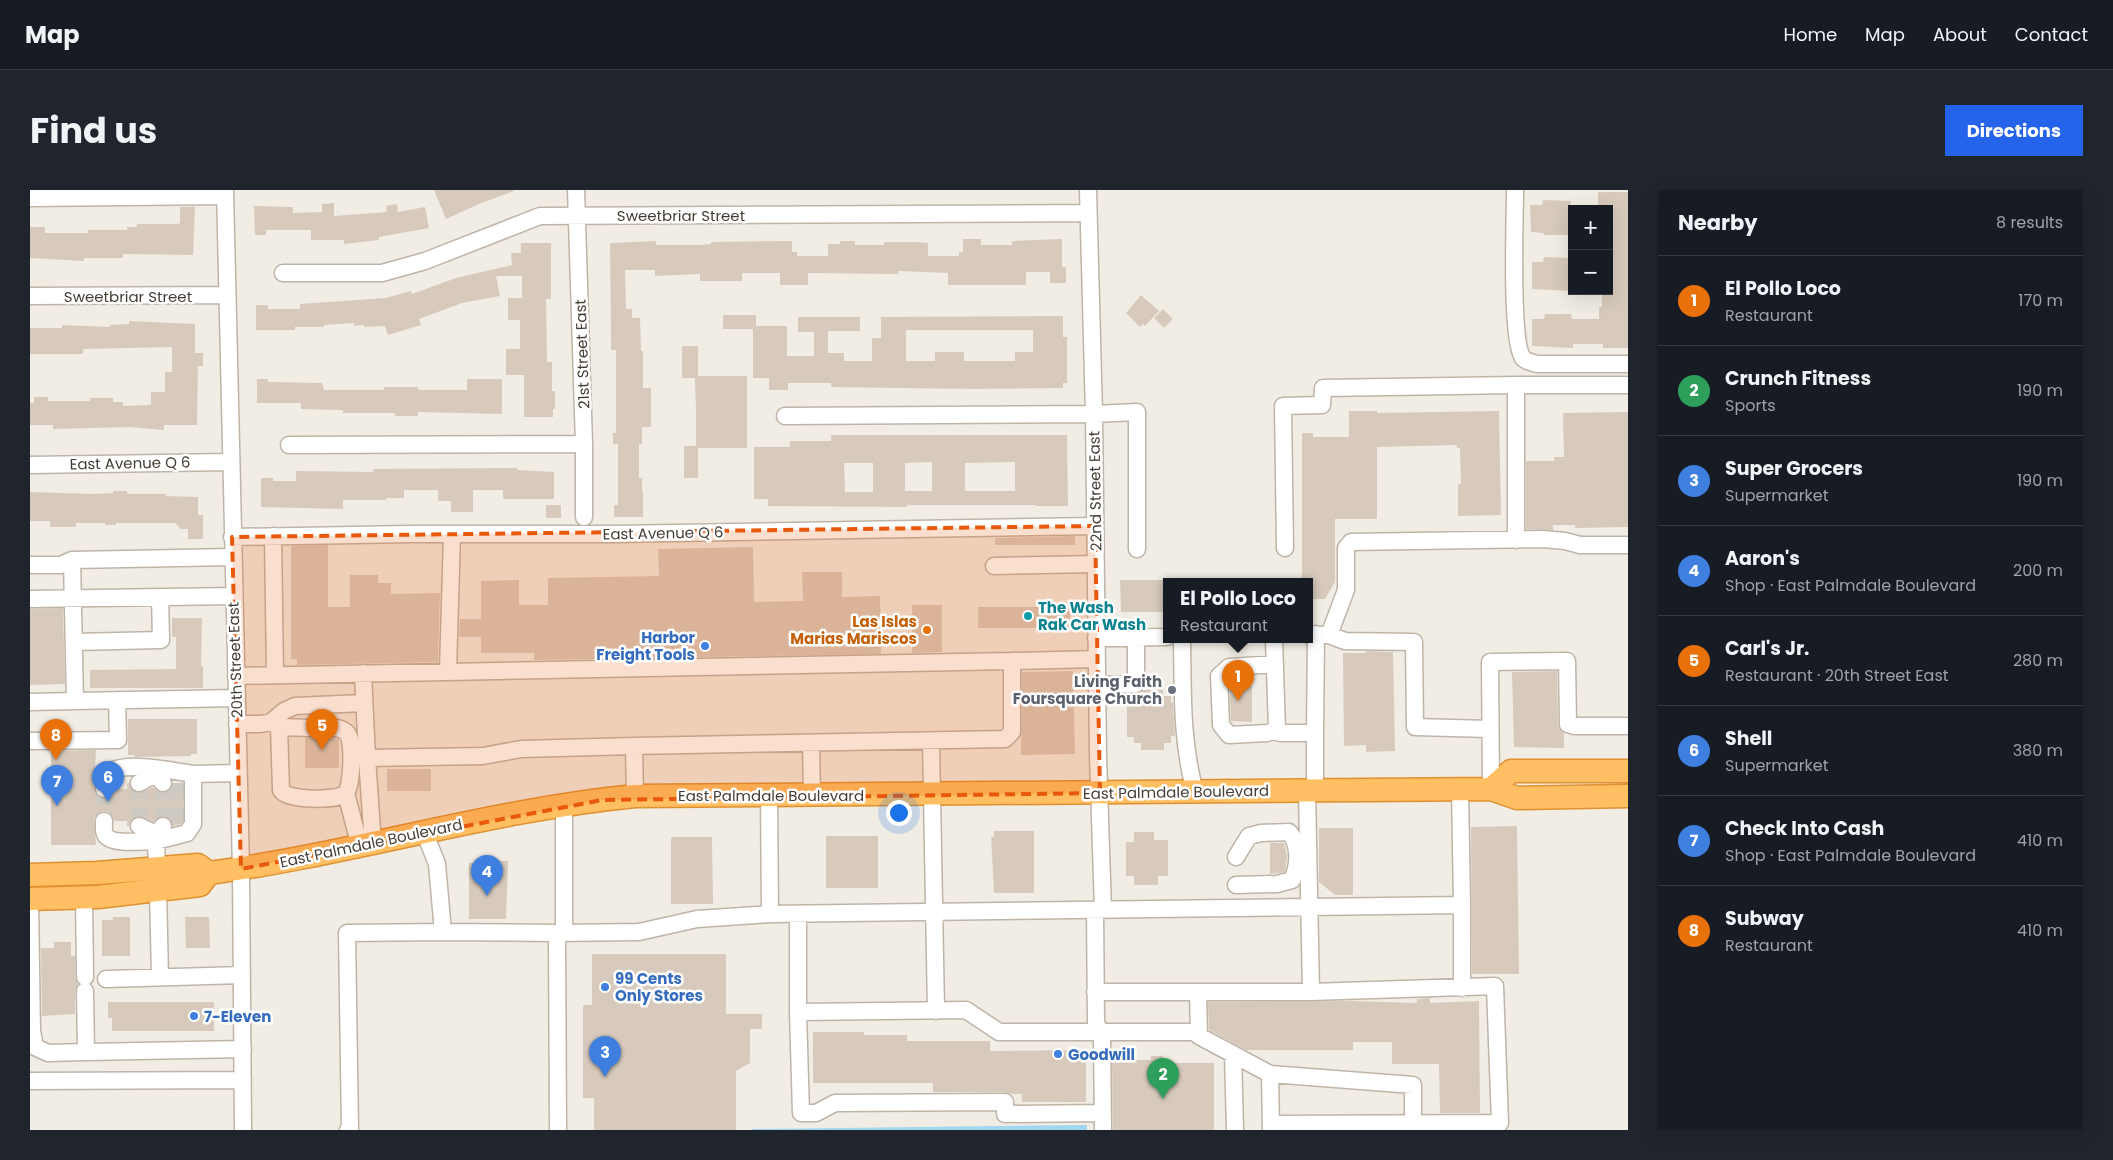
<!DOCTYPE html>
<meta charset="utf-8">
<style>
body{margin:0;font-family:Poppins,sans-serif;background:#20242c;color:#f1f3f6}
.controls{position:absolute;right:15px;top:15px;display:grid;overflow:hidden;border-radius:0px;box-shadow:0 5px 20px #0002}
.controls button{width:45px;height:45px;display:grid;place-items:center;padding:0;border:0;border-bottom:1px solid #363941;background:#171b24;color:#f1f3f6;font:25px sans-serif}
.you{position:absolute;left:868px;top:622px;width:18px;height:18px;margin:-12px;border:4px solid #fff;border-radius:50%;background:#1a73e8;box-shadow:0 0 0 8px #1a73e833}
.badge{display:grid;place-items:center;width:32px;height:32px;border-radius:50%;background:#2563eb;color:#fff;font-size:16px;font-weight:700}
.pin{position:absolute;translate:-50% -41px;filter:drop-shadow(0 1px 2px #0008)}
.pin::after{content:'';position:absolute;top:26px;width:18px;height:15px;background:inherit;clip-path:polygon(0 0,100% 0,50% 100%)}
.popup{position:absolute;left:1133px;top:388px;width:150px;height:65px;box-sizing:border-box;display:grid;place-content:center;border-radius:0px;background:#171b24;filter:drop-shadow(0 1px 4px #0005);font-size:16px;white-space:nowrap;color:#9ea1a6}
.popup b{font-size:19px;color:#f1f3f6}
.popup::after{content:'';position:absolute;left:50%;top:100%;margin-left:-10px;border:10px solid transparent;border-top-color:#171b24}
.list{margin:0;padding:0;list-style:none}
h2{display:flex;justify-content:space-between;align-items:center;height:65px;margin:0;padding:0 20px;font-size:21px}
h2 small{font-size:16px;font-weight:400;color:#9ea1a6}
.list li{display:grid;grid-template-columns:32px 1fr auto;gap:15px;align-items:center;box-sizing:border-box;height:90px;padding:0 20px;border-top:1px solid #363941}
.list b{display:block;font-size:19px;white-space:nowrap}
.list p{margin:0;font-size:16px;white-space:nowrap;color:#9ea1a6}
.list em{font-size:16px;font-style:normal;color:#9ea1a6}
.map{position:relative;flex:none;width:1598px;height:940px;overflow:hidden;border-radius:0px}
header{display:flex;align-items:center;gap:30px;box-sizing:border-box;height:70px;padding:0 25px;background:#171b24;border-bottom:1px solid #363941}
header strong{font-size:24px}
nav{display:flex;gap:28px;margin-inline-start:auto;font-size:18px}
.intro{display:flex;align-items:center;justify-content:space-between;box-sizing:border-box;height:120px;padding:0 30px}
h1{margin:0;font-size:35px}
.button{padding:12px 22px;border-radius:0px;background:#2563eb;color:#fff;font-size:18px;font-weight:700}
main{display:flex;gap:30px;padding:0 30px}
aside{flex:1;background:#171b24;border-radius:0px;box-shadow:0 5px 20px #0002}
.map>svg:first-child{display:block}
.water{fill:#9fd6f1}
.building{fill:#d7cabc;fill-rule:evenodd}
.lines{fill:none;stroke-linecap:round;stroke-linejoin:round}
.minor-tunnel{stroke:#cfcac1;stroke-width:16;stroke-dasharray:16 8;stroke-linecap:butt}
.minor-casing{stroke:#beb4a7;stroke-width:19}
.highway-casing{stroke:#df9131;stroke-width:25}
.minor{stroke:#fff;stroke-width:16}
.highway{stroke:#ffbf62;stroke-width:22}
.marked{fill:#e8590c;fill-opacity:0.2;stroke:#e8590c;stroke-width:4;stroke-dasharray:10 6;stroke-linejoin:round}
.culture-dot{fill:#0f9aa8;stroke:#fff;stroke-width:2}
.food-dot{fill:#e8710a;stroke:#fff;stroke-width:2}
.shop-dot{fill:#3f7fe0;stroke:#fff;stroke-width:2}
.worship-dot{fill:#6b7280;stroke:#fff;stroke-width:2}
.labels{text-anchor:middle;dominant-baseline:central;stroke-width:5;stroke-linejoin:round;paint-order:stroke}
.street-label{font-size:15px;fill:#443d34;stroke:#fff}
.culture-label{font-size:15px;font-weight:bold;fill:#0d838f;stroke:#fff;text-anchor:start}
.food-label{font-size:15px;font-weight:bold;fill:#c56008;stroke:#fff;text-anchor:end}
.shop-label{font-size:15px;font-weight:bold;fill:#366cbe;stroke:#fff;text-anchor:start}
.worship-label{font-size:15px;font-weight:bold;fill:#5b616d;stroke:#fff;text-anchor:end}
</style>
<header>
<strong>Map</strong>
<nav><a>Home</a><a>Map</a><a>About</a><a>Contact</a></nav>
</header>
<div class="intro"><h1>Find us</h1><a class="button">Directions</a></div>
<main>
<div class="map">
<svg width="1598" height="940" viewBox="0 0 1598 940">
<rect width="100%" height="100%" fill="#f2ede4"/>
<path class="water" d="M1057 935V940H722V939Z"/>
<path class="building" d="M404 0H484V1L449 14 416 29Z
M1568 2H1598V158H1573V154H1543V158L1502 156V129H1514L1515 124H1541L1542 129H1569V117H1572V104H1579V19H1568Z
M1513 10 1541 11V45H1514L1513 43 1501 42 1500 15H1512Z
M304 13V26L357 22 356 16 367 14 368 22 395 17 399 38 349 47V50L314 54V50H281V40H236V45H225L224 16 263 17V23L292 22V14Z
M150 17H165L163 65 93 64V68H54V71L0 68V37H15V43H58V40H97V37H107V34H147L150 33Z
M933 49H951V55H982V51L1032 49V77H1036V93H1020V82H996V95H918V83L868 81V84L778 83V95H750V83H712V91H670V84L625 86V80H595L596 119H602V128H610L611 161H613V198H621V237H612V254H609V288H612V301H613V327H584V315H588V254H583V243H586V160H581V147L580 53 626 51V55H669L681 54V52L762 51V62H767V66H798V54H810V51H825V55H854V52H886L898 53V66H929V62H933Z
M491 53H521V109H516L517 172H522V201H525V219H523V227H494V185H476V159H490V130H478V108H492V86H466L470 106 432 113 389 129 391 135 358 145 355 136 334 137V135L324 136V133L294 135V137H265V140H226V115H238V119H270V114L356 108 381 101 382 104 426 88 482 75 481 63H491Z
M1514 67 1542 68V101L1502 99V72H1513Z
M1111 105 1129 121 1115 136 1113 134 1110 137 1096 123Z
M1133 119 1143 129 1134 138 1124 128Z
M693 125H726V136H757V166H784V142H768V127H830V141H798V163H814V171H842V148H851V127L1033 126V147H1037V193H1033V198L944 199 801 197V193H758V200H739V188H723V139H693ZM876 140H1003V162H985V171H934V162H905V171H876Z
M99 131 165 134V163H173V176H168L167 235H134V240L100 237 23 239V235H0V213H4V207H18V211H60V208H83V212H93V216L121 215V202H135V182H142V157L53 159V164H0V138H32V135L80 137V135L99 134Z
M652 156H668V186H717V258H668V288H654V256H666V221L665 188H652Z
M227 189H238V192L292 193 294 200H354V197H388V200H437V189H472V224L388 222V226H365V223H313V220L271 219V213H227Z
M1319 221H1347V223L1469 221 1471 325 1428 326V294H1431L1430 258H1427V255L1347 257V329H1305V392L1295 409H1279V392H1272V243H1283V247H1319Z
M1598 222V337L1545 338V335H1523V340L1496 339V271H1524V267H1534L1533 223Z
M801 245H1037L1038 316H1005V315H877V317L738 316V309H724V257H760V251H801ZM902 272V301H875V273ZM985 272V301H935V273ZM814 273H843V302H815Z
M487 278V280L524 282V309H473V300H443V322H421V311H408V300H374V308H356V310H313V319L231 317V288H243V291H266V281L343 282V279Z
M83 301H97V304H136V306L168 307V325H173V349H158V339H151L145 333H86V335H75V333H46V337H20V331H0V302L62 304 83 303Z
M516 315H531V328H516Z
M1045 346V355H965V348Z
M298 355V417H320V385H348V393H361V404L410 403 408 472 267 475V469H261V356Z
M723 357 724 412 773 411 772 382H812V407L850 406 851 464 504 470V463H451V447H429L430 429H451V391L489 390V415H518V388L629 386 628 359Z
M1090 390H1137V422H1091Z
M882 415H912V462L882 463Z
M948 417H1040V438H948Z
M0 419H33L35 494 0 495Z
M142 428H172L171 476H173V498H60V480L146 479V447H142Z
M1336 461 1363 462 1365 561 1336 562V555L1314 556 1313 463H1336Z
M1043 481 1045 564 991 565 992 482Z
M1527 481 1528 534 1534 543V558L1484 557 1482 482Z
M1201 489H1219V496H1222V532L1201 531 1199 490Z
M1133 499V506H1141V513H1143L1145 546H1141V553H1134V560H1111V553H1104V547H1097V513H1103V507H1110V503L1114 500Z
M98 529H167V564H161V566L105 567 104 565H98Z
M286 547 309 549V578H275V548Z
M66 560 64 598 67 607 72 609 78 608 82 605 84 599H97V593H99L104 601 109 603 123 597 129 602 135 603 140 600 143 593H153V631L151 634 143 636 140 629 134 626 129 627 123 632 109 626 103 628 99 636H97V631H84L80 623 74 621 66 625 64 630 66 655H21V561Z
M357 579H401V601H357Z
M1487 636 1489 784H1442L1441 637Z
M1289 638H1323V705H1305L1289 692Z
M964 641H1004V703H964L961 647H964Z
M1104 642H1124V650H1138V686H1128V695H1104V686H1096V652H1104Z
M796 646H848V698H796Z
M641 647H682L683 714H641Z
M1240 653H1254L1257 666 1255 682 1240 684Z
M464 671H478L476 729H439V673H464Z
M83 727H100V766H72V730H83Z
M155 727H179L180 758H156Z
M24 752H41V766H45V787L48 794 45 801V824L12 826 11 758H24Z
M562 764H696V824H732V839H720V873L706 881V940H564V908H553V815H562Z
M1400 808V813L1449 811 1450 923H1410L1409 874H1362V852H1323V860H1216L1179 840 1178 812 1323 811 1387 813V809Z
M78 812H184V841H82V828H78Z
M783 842H834V845H877V851H960V861L1056 860V912H992V904H981L975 902H903V893H783Z
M1121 866H1133V873H1184V940H1083L1082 870H1121Z"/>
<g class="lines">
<path class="minor-tunnel" d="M109 593V636
M133 593V636
M147 593 148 636
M74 599V631"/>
<g class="minor-casing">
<path id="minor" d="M195 0 211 679 213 940
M546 0 554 254V327
M1058 0 1064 224 1068 566 1073 720
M1485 0C1485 28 1480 151 1493 168 1496 172 1502 172 1507 174H1598
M0 8 195 6
M253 83H352L395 71 510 26 1058 23
M0 106 196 105
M755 226 1064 224 1107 222V359
M259 255 554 254
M0 275 200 272
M243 346 245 485
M202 347 382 344H586L1065 336
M1486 350V195H1598
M1255 358 1253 216 1292 215 1293 198 1486 195
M203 367 42 370 45 511 206 508
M0 375H31L42 370
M964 376 1066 374
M0 409 204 406
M1279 445H1299L1316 400V358L1321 352 1513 349 1535 351 1550 355H1598
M1299 445 1315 451 1384 452 1385 537 1460 539
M1066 448 1137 447
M1152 450C1153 504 1151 549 1165 602
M1244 450 1247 540 1250 543H1285V600
M44 452 131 450 130 407
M982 471 1067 469
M1245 474 1199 477 1189 486 1191 535 1199 545 1237 543 1247 540
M418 481 422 344
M333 483 337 568
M206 486 982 471V542L975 549 604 556 605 606
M1067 495 1106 494V447
M0 512 45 511
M246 529 249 537 251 600C256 611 310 611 316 603 322 595 324 550 317 543 310 536 300 538 291 538
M207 534H231L241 532 254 521 265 516 334 513
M249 537 281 538
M1285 543 1286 444
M0 551 88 550 87 510
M901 551 906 821
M781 553 782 605
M109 593 125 584 133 593
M74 599 76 585C89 569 143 581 163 584
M1461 599 1460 472 1537 471 1538 534 1544 536H1598
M316 603 330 657
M74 631C74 636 73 642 76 646 83 655 116 651 126 651V644L130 643
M109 636 126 644 133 636
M394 641 407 674 413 742 527 743
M343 654 337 568 453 566 491 559 604 556
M1206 667 1219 646 1231 643 1259 642C1270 655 1269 675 1262 690L1247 694 1206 695
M127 679 126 651 157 643 163 634V584L208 583
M128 700 130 787
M54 707 55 787
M0 709 2 841 5 857 18 863 56 862 55 801
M1432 715V798
M1065 720 1066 832 1072 848 1073 940
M740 724 1432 715 1430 599
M768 724V822L936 820 969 842H1169
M534 743V615
M76 789 212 785
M1065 802H1168L1169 846 1240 884 1241 940
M1168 802H1281L1277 601
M768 822 771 923H786L805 913 975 912V924L1073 923
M56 862 213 859
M1203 864 1205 940
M1240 884 1383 895V933
M0 891 213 890
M1241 934 1470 933 1465 796 1281 802
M528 938 527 743 609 742 667 729 740 724 739 604
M318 940 320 939 317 743 413 742"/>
</g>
<g class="highway-casing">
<path id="highway" d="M1461 599 1481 581H1598
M0 685 67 683 168 675 179 683
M0 709 68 707 170 695 179 683C322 664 461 620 605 606L1461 599 1487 608 1598 606"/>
</g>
<use href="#minor" class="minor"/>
<use href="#highway" class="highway"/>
</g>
<path class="marked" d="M1065 336 1070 603 572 610 211 679 202 347Z"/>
<circle class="culture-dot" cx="998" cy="426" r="5"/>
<circle class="food-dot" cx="897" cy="440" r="5"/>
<g class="shop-dot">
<circle cx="675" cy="456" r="5"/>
<circle cx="575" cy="797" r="5"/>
<circle cx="164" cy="826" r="5"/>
<circle cx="1028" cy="864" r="5"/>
</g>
<circle class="worship-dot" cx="1142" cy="500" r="5"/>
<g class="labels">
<g class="street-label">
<text x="651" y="25">Sweetbriar Street</text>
<text x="98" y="106">Sweetbriar Street</text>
<text transform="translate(552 164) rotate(-92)">21st Street East</text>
<text transform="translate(100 273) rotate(-1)">East Avenue Q 6</text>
<text transform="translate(1065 301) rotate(-91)">22nd Street East</text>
<text transform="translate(633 343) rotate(-1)">East Avenue Q 6</text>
<text transform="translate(205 470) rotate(-92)">20th Street East</text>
<text transform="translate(1146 602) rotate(-1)">East Palmdale Boulevard</text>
<text x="741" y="605">East Palmdale Boulevard</text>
<text transform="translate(341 653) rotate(-12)">East Palmdale Boulevard</text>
</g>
<g class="culture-label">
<text x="1008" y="417">The Wash<tspan x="1008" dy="17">Rak Car Wash</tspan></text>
</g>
<g class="food-label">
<text x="887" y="431">Las Islas<tspan x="887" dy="17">Marias Mariscos</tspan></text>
</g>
<g class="shop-label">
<text x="665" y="447" text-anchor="end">Harbor<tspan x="665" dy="17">Freight Tools</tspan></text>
<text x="585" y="788">99 Cents<tspan x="585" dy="17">Only Stores</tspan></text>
<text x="174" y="826">7-Eleven</text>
<text x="1038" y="864">Goodwill</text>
</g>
<g class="worship-label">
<text x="1132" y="491">Living Faith<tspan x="1132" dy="17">Foursquare Church</tspan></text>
</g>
</g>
</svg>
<div class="controls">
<button>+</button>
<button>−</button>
</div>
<div class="you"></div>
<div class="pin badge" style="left:1208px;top:511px;background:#e8710a">1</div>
<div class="popup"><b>El Pollo Loco</b>Restaurant</div>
<div class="pin badge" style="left:1133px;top:909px;background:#2e9e5b">2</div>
<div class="pin badge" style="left:575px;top:887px;background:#3f7fe0">3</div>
<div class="pin badge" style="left:457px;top:706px;background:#3f7fe0">4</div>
<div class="pin badge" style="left:292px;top:560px;background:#e8710a">5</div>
<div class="pin badge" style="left:78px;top:612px;background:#3f7fe0">6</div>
<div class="pin badge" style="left:27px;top:616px;background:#3f7fe0">7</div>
<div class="pin badge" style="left:26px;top:570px;background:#e8710a">8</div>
</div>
<aside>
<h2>Nearby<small>8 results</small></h2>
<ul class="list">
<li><span class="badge" style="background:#e8710a">1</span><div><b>El Pollo Loco</b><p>Restaurant</p></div><em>170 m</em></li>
<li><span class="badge" style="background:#2e9e5b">2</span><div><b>Crunch Fitness</b><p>Sports</p></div><em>190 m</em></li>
<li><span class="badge" style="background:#3f7fe0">3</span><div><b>Super Grocers</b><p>Supermarket</p></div><em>190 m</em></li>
<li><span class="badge" style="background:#3f7fe0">4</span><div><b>Aaron's</b><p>Shop · East Palmdale Boulevard</p></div><em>200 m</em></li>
<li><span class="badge" style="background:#e8710a">5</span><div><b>Carl's Jr.</b><p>Restaurant · 20th Street East</p></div><em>280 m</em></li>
<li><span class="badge" style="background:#3f7fe0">6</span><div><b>Shell</b><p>Supermarket</p></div><em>380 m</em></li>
<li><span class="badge" style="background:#3f7fe0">7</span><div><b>Check Into Cash</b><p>Shop · East Palmdale Boulevard</p></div><em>410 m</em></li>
<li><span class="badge" style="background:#e8710a">8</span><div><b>Subway</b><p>Restaurant</p></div><em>410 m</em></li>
</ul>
</aside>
</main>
